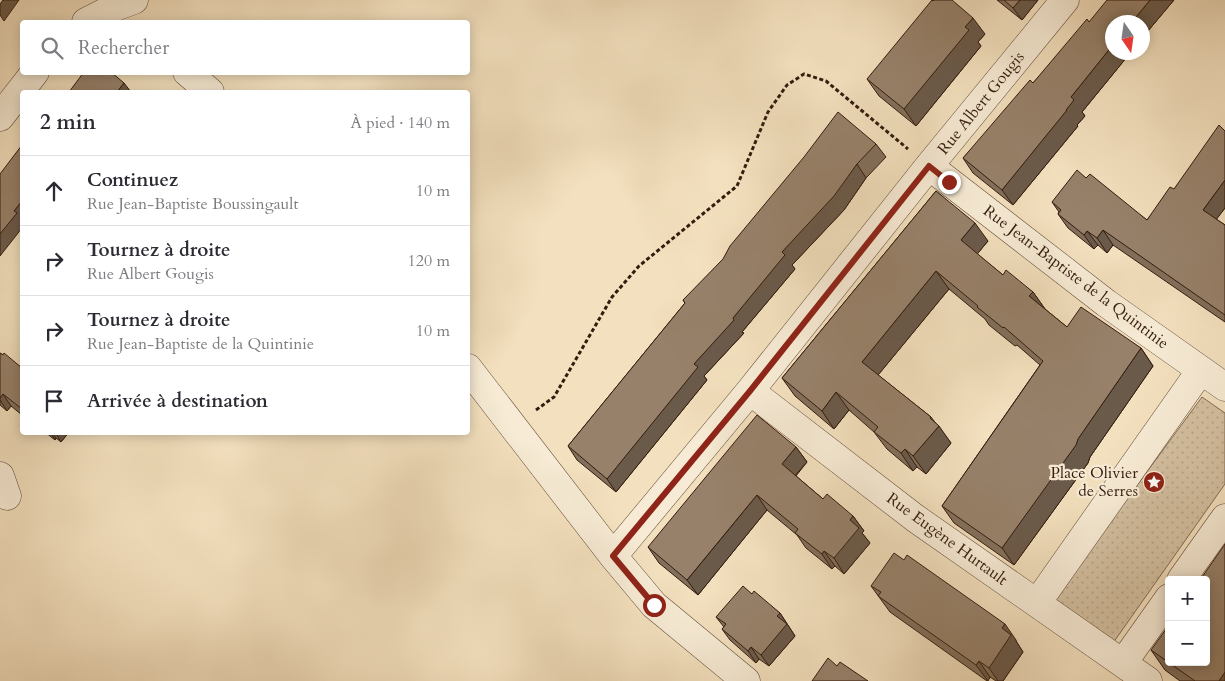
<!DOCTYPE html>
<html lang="fr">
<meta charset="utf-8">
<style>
body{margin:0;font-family:Cardo,serif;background:#f7f7f7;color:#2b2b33}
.controls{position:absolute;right:15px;bottom:15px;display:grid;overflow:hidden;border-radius:5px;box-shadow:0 2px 12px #0003}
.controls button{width:45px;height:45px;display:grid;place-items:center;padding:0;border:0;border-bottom:1px solid #e1e1e2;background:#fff;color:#2b2b33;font:25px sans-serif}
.compass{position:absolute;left:1105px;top:15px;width:45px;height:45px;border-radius:50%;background:#fff;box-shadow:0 2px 12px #0003;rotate:167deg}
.stop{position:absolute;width:15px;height:15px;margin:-11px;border:4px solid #8f2418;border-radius:50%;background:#fff}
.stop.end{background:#8f2418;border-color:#fff;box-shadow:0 1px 5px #0008}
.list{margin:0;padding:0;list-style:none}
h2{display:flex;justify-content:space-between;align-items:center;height:65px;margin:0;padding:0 20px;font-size:21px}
h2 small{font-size:16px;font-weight:400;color:#7c7c81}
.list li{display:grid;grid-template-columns:32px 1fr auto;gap:15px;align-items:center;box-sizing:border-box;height:70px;padding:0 20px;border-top:1px solid #e1e1e2}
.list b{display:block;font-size:19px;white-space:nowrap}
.list p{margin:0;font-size:16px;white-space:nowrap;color:#7c7c81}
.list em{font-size:16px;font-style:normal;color:#7c7c81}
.icon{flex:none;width:28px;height:28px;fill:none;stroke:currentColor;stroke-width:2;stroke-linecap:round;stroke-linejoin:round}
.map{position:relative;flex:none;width:1225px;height:681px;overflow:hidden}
.search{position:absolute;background:#fff;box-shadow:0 2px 12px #0003;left:20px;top:20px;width:450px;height:55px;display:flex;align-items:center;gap:12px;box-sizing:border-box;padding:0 18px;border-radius:5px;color:#7c7c81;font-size:19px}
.panel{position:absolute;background:#fff;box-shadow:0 2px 12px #0003;left:20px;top:90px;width:450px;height:345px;border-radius:5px}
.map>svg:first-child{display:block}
.park{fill:url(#park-dots);stroke:#846d57}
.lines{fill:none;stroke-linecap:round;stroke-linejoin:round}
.minor-casing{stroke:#644c3a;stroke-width:29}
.path{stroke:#341b0e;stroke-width:3;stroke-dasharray:4 2.5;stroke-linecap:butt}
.minor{stroke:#f7ebd5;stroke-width:28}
.wall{fill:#826f5b;stroke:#341b0e}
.shaded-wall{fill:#6a5a4a;stroke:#341b0e}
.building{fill:#97816a;stroke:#341b0e}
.route{stroke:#8f2418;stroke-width:6}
.labels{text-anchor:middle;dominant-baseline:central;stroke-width:4.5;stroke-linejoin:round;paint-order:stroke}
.street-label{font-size:16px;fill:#341b0e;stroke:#f7ebd5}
.poi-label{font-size:16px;fill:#341b0e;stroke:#f7ebd5;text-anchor:end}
</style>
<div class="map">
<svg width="1225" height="681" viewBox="0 0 1225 681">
<defs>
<pattern id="park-dots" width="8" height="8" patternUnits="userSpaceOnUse" patternTransform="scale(1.25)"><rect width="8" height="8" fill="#d3bfa0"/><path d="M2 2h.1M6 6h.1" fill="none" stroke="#b6a489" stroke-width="1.8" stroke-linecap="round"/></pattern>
</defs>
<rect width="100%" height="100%" fill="#f3e0be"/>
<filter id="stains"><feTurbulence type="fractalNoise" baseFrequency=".004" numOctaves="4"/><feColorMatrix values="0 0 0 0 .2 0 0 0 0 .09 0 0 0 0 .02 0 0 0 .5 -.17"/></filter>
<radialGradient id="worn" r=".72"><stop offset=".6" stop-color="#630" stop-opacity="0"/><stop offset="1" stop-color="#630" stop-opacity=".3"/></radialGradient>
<path class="park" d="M1202 397 1225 413V484L1113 643 1054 598Z"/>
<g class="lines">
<g class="minor-casing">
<path id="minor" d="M86 22 115 7 134 0
M187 72 210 92
M0 117 35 72
M929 166 1106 303 1225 387
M468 368 613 556 654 605 746 681
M750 391 915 518 1148 681
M0 476 7 496
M613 556 750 391 929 166 1065 0
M1181 580 1225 518
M1037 603 1201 370
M1123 663 1169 598"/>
</g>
<path class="path" d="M536 410 554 397 612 297 639 266 737 186 768 112 787 85 804 74 826 81 908 149"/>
<use href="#minor" class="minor"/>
</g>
<path class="wall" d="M997 0H1038L1022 20Z
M1174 0 1142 38V22L1112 52H1131L1082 112 1085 116 1077 125 1078 126 1013 205 973 173 963 158 1033 83 1089 22Z
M985 34 978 42 981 46 916 126 879 96 867 79Z
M1225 131V208L1216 219 1225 225V322L1113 245 1107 253 1098 245 1094 249 1068 228 1058 214 1059 212 1052 202 1086 178 1147 220Z
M876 144 886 157 866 178 844 210 792 265 795 269 742 332 744 333 704 376 707 380 616 492 577 460 568 446 685 303 683 300Z
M936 191 988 241 977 254 1003 275 1033 292 1045 309 1067 327 1141 348 1153 366 1090 457 1088 463 1014 565 954 523 942 506 1040 365 1017 345 1015 346 989 325 985 319 949 289 878 375 931 417 951 443 926 474 917 467 913 471 887 449 874 432 849 410 834 429 795 396 782 378Z
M0 353 22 368V415L11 406 7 411 0 405Z
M45 432H69L61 442 56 438 55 440Z
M796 447 807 462 796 476 823 499 853 516 864 531 862 533 870 543 844 574 835 566 832 569 806 548 797 535 767 510 698 595 659 563 648 547Z
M871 586 1016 640V641L1023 652 1003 681H996L990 677 987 681 890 612Z
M752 594 780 613 795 636 769 666 759 659 756 663 730 640 722 629 724 627 716 617Z
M1151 650 1225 681H1180L1165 670Z"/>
<path class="shaded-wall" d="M3 0H19L4 21 0 15V4Z
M1020 0H1038L1022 20 1013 8Z
M1150 0H1174L1142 38V22H1132Z
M973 18 985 34 978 42 981 46 916 126 904 109 965 27Z
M1112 46V52H1131L1082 112 1085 116 1077 125 1078 126 1013 205 1002 190 1066 110 1071 97Z
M124 83 131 92H117Z
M857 164 866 178 844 210 792 265 795 269 742 332 744 333 704 376 707 380 616 492 607 479 694 364 733 318 782 252Z
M1225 180V208L1213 224 1203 210Z
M22 201V228L0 256V234L14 211Z
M975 223 988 241 974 258 961 240Z
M1103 230 1113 245 1107 253 1097 238Z
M1087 231 1098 245 1094 249 1084 235Z
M936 271 949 289 874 380 862 362Z
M1033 292 1045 309 1029 296Z
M1141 348 1153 366 1090 457 1088 463 1014 565 1002 548Z
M836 392 849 410 834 429 822 411Z
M3 394 11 406 7 411 0 400V398Z
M939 426 951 443 926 474 913 456Z
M50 432H52L56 438 55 440Z
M55 432H69L61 442Z
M796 447 807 462 792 479 782 464Z
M905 449 917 467 913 471 901 453Z
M757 495 767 510 698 595 687 580Z
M853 516 864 531 862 533 870 543 844 574 834 558 850 520Z
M824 551 835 566 832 569 822 554Z
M780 613 795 636 769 666 761 655 777 616Z
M1005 624 1016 640V641L1023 652 1003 681H998L989 668 1002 628Z
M751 647 759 659 756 663 748 651Z
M979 661 990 677 988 681 976 665Z
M1225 672V681H1219Z"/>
<path class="building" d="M932 0 933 1 934 0H952L973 18 965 27 969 30 904 109 867 79Z
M1004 0H1020L1013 8Z
M1107 0H1150L1132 22H1112V46L1071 97 1074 100 1066 110H1067L1002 190 963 158 1030 80 1033 83 1087 19 1089 22Z
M84 72H111L124 83 117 92H69Z
M838 112 876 144 857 164 834 196 782 252 785 255 733 318 734 320 694 364 698 367 607 479 568 446 685 303 683 300 723 259 730 246 804 157Z
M1219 125 1225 131V180L1203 210 1225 225V315L1103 230 1097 238 1087 231 1084 235 1058 214 1061 210 1052 202 1077 170 1086 178 1090 174 1147 220 1170 187 1174 189Z
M22 145V201L14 211 17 213 0 234V174Z
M936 191 975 223 961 240 1003 275 1006 270 1033 292 1029 296 1067 327 1081 307 1141 348 1078 439 1076 445 1002 548 942 506 1043 361 1004 327 1003 328 977 307 978 306 936 271 862 362 931 417 930 418 939 426 913 456 905 449 901 453 874 432 878 427 836 392 822 411 782 378Z
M0 353 3 355 4 353 22 368V409L3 394 0 398Z
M757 415 796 447 782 464 823 499 827 494 853 516 850 520 859 528 834 558 824 551 822 554 795 533 798 529 757 495 687 580 648 547Z
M1225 544V672L1219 681H1195L1151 650 1169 625V662H1206V580H1200Z
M894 553 904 560 907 555 1005 624 1002 628 1011 635 989 668 979 661 976 665 878 596 881 592 871 586Z
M743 586 752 594 754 591 780 613 777 616 787 624 761 655 751 647 748 651 722 629 726 624 716 617Z
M828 658 837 666 840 662 868 681H812Z"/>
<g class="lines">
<path class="route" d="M654 605 613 556 750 391 929 166 949 182"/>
</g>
<defs>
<g id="sight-disc" transform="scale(1.125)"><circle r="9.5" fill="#8f2418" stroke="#f7ebd5"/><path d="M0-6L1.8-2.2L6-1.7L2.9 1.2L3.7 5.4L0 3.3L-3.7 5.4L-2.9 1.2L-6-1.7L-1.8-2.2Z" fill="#fff"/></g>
</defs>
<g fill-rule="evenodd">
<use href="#sight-disc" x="1154" y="482"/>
</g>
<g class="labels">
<g class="street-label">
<text transform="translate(981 103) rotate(-51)">Rue Albert Gougis</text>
<text transform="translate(1076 277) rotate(37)">Rue Jean-Baptiste de la Quintinie</text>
<text transform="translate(947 539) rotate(36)">Rue Eugène Hurtault</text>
</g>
<g class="poi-label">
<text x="1138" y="473">Place Olivier<tspan x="1138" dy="18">de Serres</tspan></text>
</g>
</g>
<rect width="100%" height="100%" filter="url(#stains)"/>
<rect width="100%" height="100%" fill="url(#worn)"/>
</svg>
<div class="controls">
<button>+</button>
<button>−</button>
</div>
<svg class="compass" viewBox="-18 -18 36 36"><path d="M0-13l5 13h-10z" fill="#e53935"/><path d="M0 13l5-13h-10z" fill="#7c7c81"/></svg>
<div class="stop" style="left:654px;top:605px"></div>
<div class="stop end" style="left:949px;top:182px"></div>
<div class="search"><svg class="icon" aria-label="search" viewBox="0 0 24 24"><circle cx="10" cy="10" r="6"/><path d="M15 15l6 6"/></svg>Rechercher</div>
<section class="panel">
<h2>2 min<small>À pied · 140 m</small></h2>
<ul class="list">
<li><svg class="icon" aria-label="ahead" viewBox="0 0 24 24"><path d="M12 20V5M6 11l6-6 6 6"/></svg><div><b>Continuez</b><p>Rue Jean-Baptiste Boussingault</p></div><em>10 m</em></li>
<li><svg class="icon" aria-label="right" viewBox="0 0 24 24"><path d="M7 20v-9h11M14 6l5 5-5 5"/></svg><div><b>Tournez à droite</b><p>Rue Albert Gougis</p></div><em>120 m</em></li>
<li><svg class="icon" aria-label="right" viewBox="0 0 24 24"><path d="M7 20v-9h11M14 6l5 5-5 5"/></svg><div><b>Tournez à droite</b><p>Rue Jean-Baptiste de la Quintinie</p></div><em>10 m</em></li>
<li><svg class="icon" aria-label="arrive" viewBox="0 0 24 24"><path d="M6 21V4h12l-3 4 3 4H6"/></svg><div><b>Arrivée à destination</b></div></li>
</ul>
</section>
</div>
